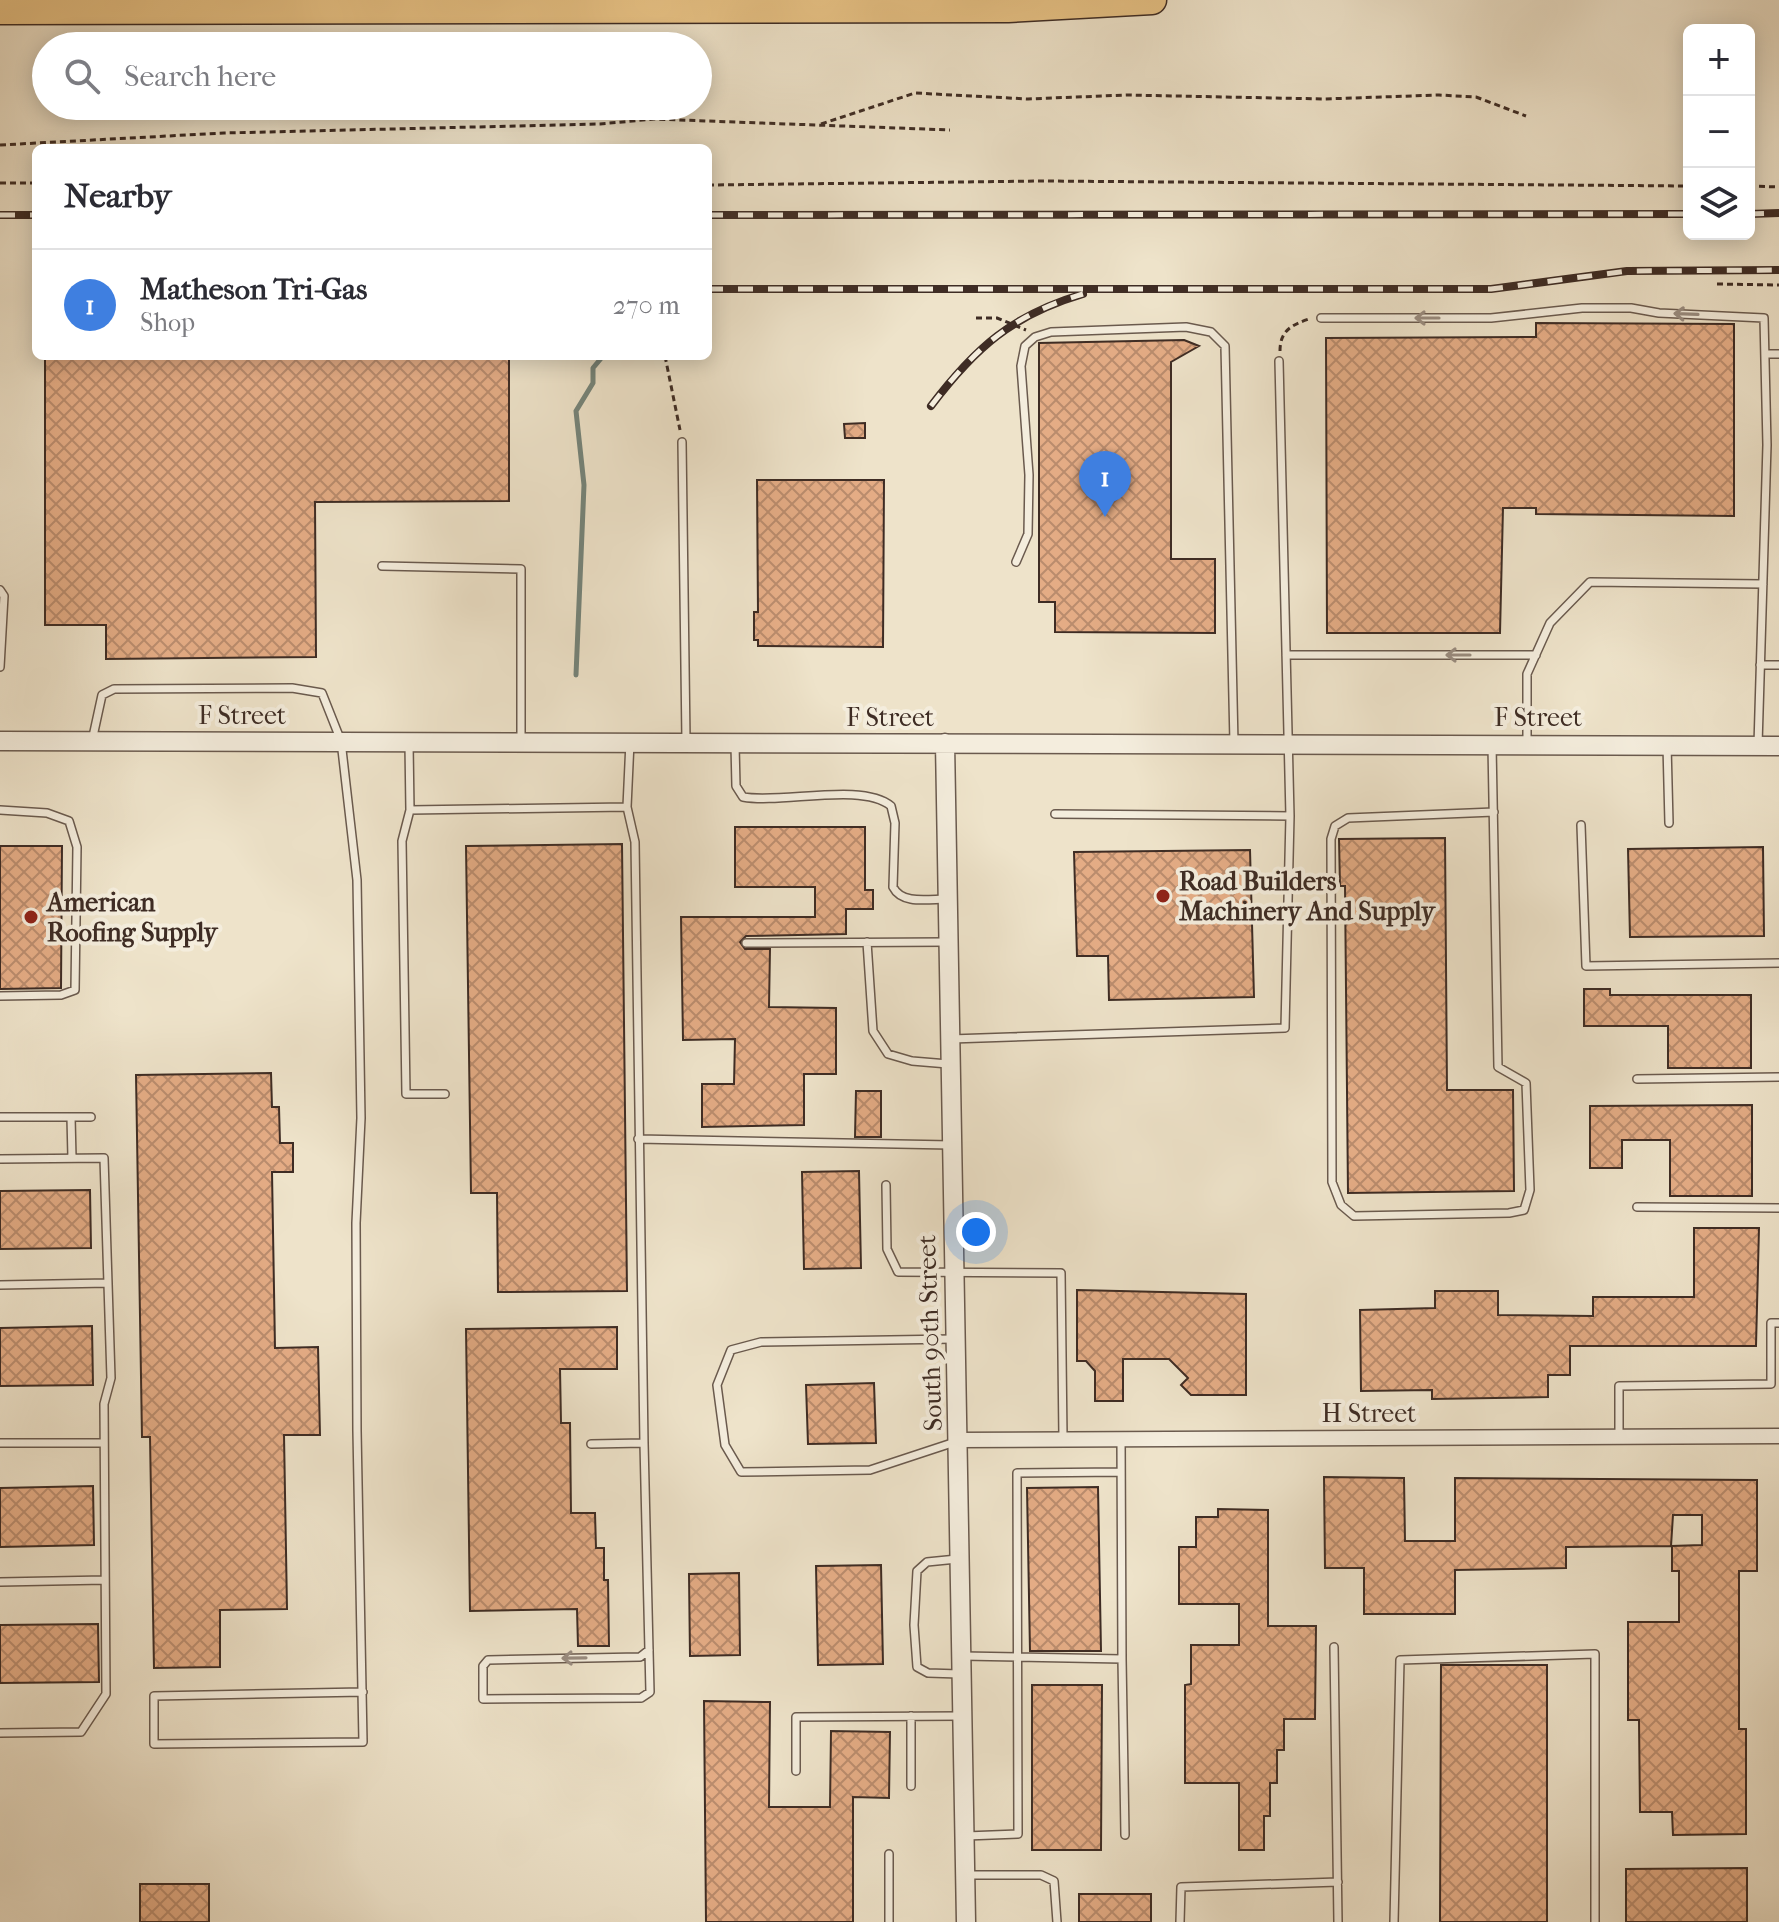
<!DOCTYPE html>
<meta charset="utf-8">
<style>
body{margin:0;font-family:"IM FELL French Canon",serif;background:#f2f2f3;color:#2b2b33}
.controls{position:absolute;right:24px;top:24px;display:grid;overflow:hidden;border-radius:12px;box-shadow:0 4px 20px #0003}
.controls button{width:72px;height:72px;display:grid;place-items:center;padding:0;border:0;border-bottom:2px solid #e1e1e2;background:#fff;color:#2b2b33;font:40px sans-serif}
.you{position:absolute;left:976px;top:1232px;width:28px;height:28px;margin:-20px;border:6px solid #fff;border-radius:50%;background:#1a73e8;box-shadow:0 0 0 12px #1a73e833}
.badge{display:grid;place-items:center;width:52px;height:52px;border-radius:50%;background:#8f2418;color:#fff;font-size:26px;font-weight:700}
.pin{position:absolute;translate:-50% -66px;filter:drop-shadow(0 2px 4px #0008)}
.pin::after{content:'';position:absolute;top:42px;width:28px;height:24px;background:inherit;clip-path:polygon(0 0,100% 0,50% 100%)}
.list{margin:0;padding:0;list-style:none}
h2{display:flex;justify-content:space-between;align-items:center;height:104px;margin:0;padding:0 32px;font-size:34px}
h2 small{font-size:26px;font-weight:400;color:#7c7c81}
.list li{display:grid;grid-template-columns:52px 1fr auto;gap:24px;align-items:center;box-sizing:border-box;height:112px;padding:0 32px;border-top:2px solid #e1e1e2}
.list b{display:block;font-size:30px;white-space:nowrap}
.list p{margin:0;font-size:26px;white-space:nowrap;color:#7c7c81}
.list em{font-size:26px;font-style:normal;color:#7c7c81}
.icon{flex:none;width:44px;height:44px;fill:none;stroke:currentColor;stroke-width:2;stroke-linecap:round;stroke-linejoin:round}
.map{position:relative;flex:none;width:1779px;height:1922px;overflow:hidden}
.search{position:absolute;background:#fff;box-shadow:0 4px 20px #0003;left:32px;top:32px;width:680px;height:88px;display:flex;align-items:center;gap:20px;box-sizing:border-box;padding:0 28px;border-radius:44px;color:#7c7c81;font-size:30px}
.panel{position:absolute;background:#fff;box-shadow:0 4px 20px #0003;left:32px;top:144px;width:680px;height:216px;border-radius:12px}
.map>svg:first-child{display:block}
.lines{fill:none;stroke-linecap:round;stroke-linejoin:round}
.stream{stroke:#75847a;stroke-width:5}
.building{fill:url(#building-cross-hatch);stroke:#3e2c24;stroke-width:2}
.service-casing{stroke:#6a5a4e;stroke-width:10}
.minor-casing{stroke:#6a5a4e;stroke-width:17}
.tertiary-casing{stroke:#6a5a4e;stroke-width:21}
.motorway-casing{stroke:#3e2c24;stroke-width:31}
.path{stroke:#3e2c24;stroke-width:3;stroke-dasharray:6 4;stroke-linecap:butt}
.service{stroke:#f4eddd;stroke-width:7}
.minor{stroke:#f4eddd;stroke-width:14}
.tertiary{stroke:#f4eddd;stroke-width:18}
.motorway{stroke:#e7c285;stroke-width:28}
.rail-casing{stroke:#3e2c24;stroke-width:8}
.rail{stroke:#f4eddd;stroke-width:5;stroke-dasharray:15;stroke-linecap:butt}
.oneway{stroke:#998c80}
.poi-dot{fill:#8f2418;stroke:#f4eddd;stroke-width:3}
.labels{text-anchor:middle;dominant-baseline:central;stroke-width:8;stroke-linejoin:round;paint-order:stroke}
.street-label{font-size:26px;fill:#3e2c24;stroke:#f4eddd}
.poi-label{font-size:26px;font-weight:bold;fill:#3e2c24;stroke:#f4eddd;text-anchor:start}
</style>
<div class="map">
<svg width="1779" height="1922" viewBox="0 0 1779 1922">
<defs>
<pattern id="building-cross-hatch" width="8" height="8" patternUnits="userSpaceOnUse" patternTransform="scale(2)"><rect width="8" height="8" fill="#e4ac85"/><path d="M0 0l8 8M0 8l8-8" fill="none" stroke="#ba8c6d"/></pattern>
</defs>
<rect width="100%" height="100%" fill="#eee3ca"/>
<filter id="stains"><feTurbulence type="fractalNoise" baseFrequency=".0025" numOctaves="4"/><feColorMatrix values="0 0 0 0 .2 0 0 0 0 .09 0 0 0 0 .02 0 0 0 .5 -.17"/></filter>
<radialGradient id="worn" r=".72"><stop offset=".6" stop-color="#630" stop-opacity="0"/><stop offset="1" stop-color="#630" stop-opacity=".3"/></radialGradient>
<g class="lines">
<path class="stream" d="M576 675 584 485 576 411 593 383V368L603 356"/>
</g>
<path class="building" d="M1536 323 1734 324V516L1536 514V508H1503L1500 633H1327L1326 338 1536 337Z
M1184 340 1199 346 1171 362V559H1215V633L1055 632V602H1039V343Z
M45 356H509V501L315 502 316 657 106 659V625H45Z
M865 423V438H845L844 424Z
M757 480H884L883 647 758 646V640H754V612H758Z
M735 827H865V890H873V909H846V934L746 936 740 942 745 949H770L769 1007 836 1008V1074H804V1125L702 1127V1084H734L735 1039 683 1040 681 917H815V887H735Z
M1445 838 1447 1090H1513L1514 1191 1348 1193 1345 886H1340L1339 839Z
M622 844 627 1291 498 1292 497 1193H471L466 846Z
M0 846H62L61 988 0 989Z
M1763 847 1764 936 1630 937 1628 849Z
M1250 850 1254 997 1109 1000 1108 956H1077L1074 852Z
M1584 989H1610V995H1751V1068H1668V1026H1584Z
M271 1073 272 1107H279L280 1143H293V1172H272L275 1348 318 1347 320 1435H284L287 1609 220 1610V1667L154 1668 150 1437H142L136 1075Z
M856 1091H881V1137H855Z
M1752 1105V1196H1670V1140H1622V1168H1590V1106Z
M859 1171 861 1268 804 1269 802 1172Z
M90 1190 91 1248 0 1249V1191Z
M1694 1228H1759L1756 1346H1570V1375H1548V1397L1432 1399V1390L1361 1391 1360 1310 1435 1308V1291H1498V1315L1593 1316V1297H1694Z
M1077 1290 1246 1294V1395H1191L1181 1385 1188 1378 1169 1359H1123V1401H1095V1371L1086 1361H1077Z
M92 1326 93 1385 0 1386V1328Z
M617 1327V1369H560L561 1423H570L571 1513H595L596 1548H604V1580H608L609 1646H578L577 1609 470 1611 466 1329Z
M874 1383 876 1443 808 1444 806 1385Z
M1324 1477 1404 1478 1405 1541H1455V1478L1757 1480V1571H1739V1729H1746V1834L1673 1835 1672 1812H1640L1639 1720H1628V1622H1679V1571H1672V1546L1702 1545V1515H1673L1671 1546 1566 1547V1568L1455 1570V1614H1364V1568H1325Z
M93 1486 94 1545 0 1547V1488Z
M1098 1487 1101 1651H1030L1027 1488Z
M1218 1509 1268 1510V1626H1316L1315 1719H1284V1750H1277V1783H1270V1816H1264V1850H1239V1783H1185V1685L1191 1684V1645H1239V1604H1179V1547H1196V1517H1218Z
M881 1565 883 1664 818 1665 816 1566Z
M739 1573 740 1655 690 1656 689 1574Z
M98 1624 99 1682 0 1683V1625Z
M1441 1665H1547V1922H1440Z
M1032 1685H1102L1101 1850H1032Z
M704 1701 770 1702 769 1807H830L831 1731 890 1732 889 1798 853 1797V1922H706Z
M1747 1868V1922H1626V1869Z
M140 1884H209V1922H140Z
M1079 1894H1151V1922H1079Z"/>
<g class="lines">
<g class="service-casing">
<path id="service" d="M1321 318H1491L1582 308H1631L1659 313 1764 318 1767 445 1758 745
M1765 354H1779
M682 442 686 740
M1016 562 1028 534 1029 475 1021 366 1025 346 1035 337 1051 332 1186 327 1211 332 1225 346 1234 743
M382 566 521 569V740
M0 590 4 596 0 667
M1286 655H1536
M1760 665H1779
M92 741 102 695 114 689 292 688 322 693 341 741 357 880 361 1118 356 1223 357 1431 363 1742 154 1744V1696L363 1692
M1527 743V674L1550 623 1590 582 1763 584
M409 744 410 810 627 807 630 742
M735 745 736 786 743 797C782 804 862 782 891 806L895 823 893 887C902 905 929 899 947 899
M1492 745 1498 1067 1526 1083 1530 1190 1524 1210 1509 1213 1354 1216 1341 1205 1332 1182 1331 839 1335 826 1348 818 1494 812
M1667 745 1669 823
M0 810 47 813 69 821 77 847 75 990 61 995 0 996
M410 810 402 841 406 1094H445
M1055 814 1290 816
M1581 825 1586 966 1779 963
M867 942 873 1031 888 1054 912 1061 948 1064
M746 943 948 942
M951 1039 1285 1028 1290 816 1279 361
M1637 1079 1779 1077
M0 1117H91
M71 1117 72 1158
M638 1139 951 1145
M0 1159 104 1158 111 1378 104 1404 106 1694 81 1732 0 1733
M886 1185 887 1249 898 1272 1061 1273 1063 1438
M1637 1207 1779 1208
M0 1285 108 1283
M954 1339 761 1342 731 1350 717 1385 725 1445 741 1472 870 1470 955 1442
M1619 1437V1386L1771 1384V1323H1779
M0 1443H104
M644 1443 650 1692 641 1698 483 1699V1666L488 1660 640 1657 649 1650
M591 1444 644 1443 635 842 627 807
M957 1559 927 1562 917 1571 914 1625 917 1667 928 1673 959 1674
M0 1582 105 1580
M1334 1647 1338 1922
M963 1656 1122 1659 1121 1438
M1122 1659 1125 1835
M911 1716V1786
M796 1771V1717L960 1716
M966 1836 1018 1834 1017 1473 1121 1472
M889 1854V1922
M967 1875H1041L1054 1881 1057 1922
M1180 1922 1181 1887 1338 1882
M1394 1922 1400 1660 1595 1654V1922"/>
</g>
<g class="minor-casing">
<path id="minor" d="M959 1440 1779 1436"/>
</g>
<g class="tertiary-casing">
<path id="tertiary" d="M0 741 1779 746
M945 743 966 1922"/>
</g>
<g class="motorway-casing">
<path id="motorway" d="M0 10 1008 8 1152 0"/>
</g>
<path class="path" d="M821 124 915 93 1028 99 1126 95 1325 99 1439 95 1476 97 1526 116
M0 145 224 133 600 124 654 119 950 130
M0 183H36
M708 185 1044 181 1689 186
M1749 186 1779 187
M1717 284 1779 285
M976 318H997L1026 330
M1280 351C1280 331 1291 325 1309 319
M665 356 680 430"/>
<use href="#service" class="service"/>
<use href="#minor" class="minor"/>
<use href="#tertiary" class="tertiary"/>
<use href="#motorway" class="motorway"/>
<g class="rail-casing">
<path id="rail" d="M1749 214 1779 213
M0 215H36
M708 215 1689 214
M708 289H1491L1627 271 1779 270
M931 406C975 348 1012 315 1083 294"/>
</g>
<use href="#rail" class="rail"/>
</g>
<defs><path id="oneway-shaft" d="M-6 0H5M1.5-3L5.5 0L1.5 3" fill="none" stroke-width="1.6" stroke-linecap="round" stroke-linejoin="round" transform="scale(2)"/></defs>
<g class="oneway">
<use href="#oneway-shaft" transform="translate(1686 314) rotate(-178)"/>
<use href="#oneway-shaft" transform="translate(1427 318) rotate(180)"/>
<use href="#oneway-shaft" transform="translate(1458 655) rotate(-180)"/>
<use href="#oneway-shaft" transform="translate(574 1658) rotate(179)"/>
</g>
<g class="poi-dot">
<circle cx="1163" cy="896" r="8"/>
<circle cx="31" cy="917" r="8"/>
</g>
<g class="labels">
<g class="street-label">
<text x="242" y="715">F Street</text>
<text x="890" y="717">F Street</text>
<text x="1538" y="717">F Street</text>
<text transform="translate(930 1333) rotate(-92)">South 90th Street</text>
<text x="1369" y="1413">H Street</text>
</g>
<g class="poi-label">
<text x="1179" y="881">Road Builders<tspan x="1179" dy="30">Machinery And Supply</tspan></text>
<text x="47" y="902">American<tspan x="47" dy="30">Roofing Supply</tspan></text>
</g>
</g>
<rect width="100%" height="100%" filter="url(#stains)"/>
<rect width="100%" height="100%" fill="url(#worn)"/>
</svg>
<div class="controls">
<button>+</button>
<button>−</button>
<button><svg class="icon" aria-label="layers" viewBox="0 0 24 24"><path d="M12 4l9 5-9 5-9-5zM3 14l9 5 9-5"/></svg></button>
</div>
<div class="you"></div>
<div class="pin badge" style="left:1105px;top:517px;background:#3f7fe0">1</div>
<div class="search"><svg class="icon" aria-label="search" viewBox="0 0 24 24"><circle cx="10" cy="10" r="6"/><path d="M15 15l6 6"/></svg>Search here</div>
<section class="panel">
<h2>Nearby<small></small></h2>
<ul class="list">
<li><span class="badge" style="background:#3f7fe0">1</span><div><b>Matheson Tri-Gas</b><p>Shop</p></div><em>270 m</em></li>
</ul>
</section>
</div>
